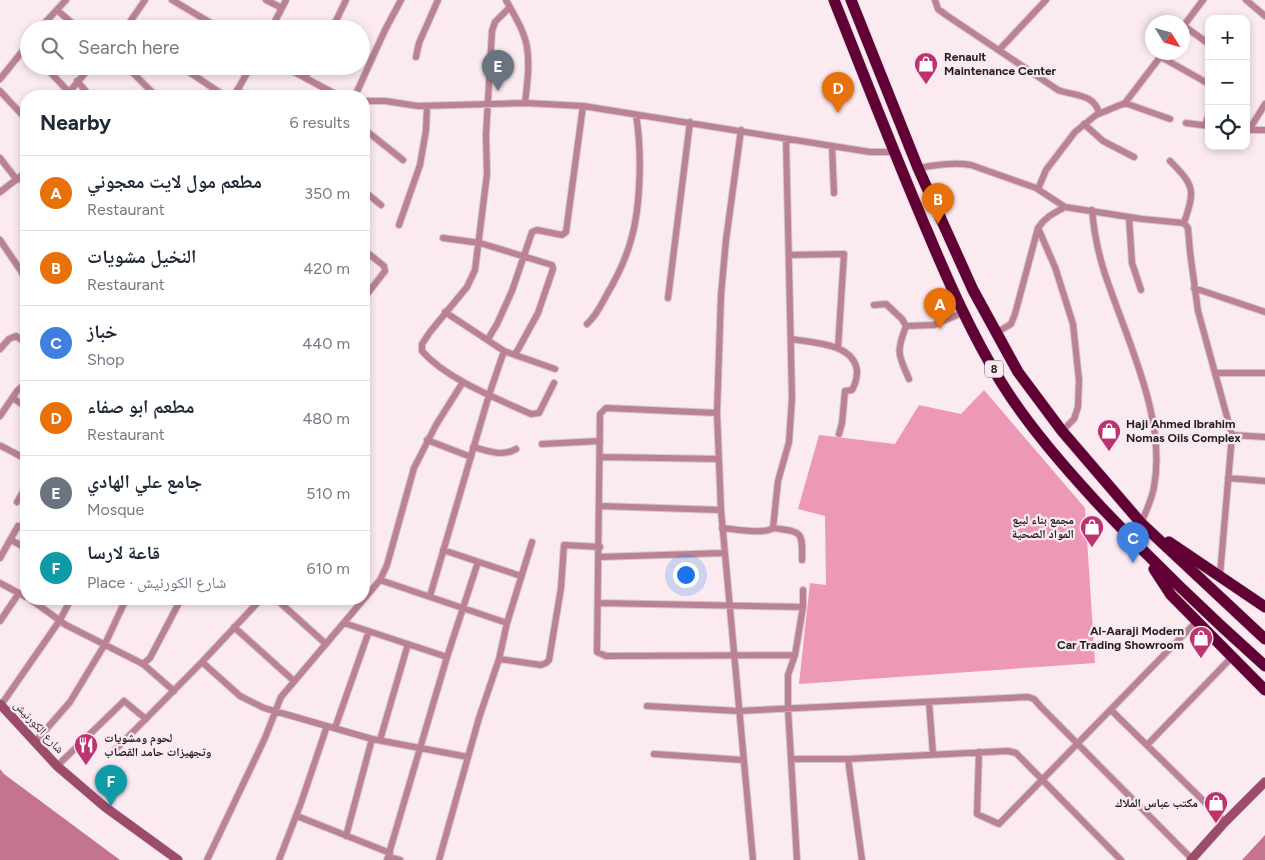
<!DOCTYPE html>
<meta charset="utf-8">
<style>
body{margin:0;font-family:Figtree,"Noto Naskh Arabic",sans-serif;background:#f6f6f7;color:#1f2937}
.controls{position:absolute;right:15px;top:15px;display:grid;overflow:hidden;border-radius:10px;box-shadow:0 2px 8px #0003}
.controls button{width:45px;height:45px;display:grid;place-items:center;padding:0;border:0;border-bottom:1px solid #e0e1e3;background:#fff;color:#1f2937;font:25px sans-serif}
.compass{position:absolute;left:1145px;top:15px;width:45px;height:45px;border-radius:50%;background:#fff;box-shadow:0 2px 8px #0003;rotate:127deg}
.you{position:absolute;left:685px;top:574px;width:18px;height:18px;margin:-12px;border:4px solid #fff;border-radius:50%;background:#1a73e8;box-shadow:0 0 0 8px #1a73e833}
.badge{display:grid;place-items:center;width:32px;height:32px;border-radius:50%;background:#bc3372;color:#fff;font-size:16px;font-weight:700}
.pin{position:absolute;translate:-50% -41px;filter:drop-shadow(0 1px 2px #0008)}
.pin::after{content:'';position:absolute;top:26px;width:18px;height:15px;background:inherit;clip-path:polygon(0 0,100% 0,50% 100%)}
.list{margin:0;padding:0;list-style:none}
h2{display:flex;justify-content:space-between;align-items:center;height:65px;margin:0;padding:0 20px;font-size:21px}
h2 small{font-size:16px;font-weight:400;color:#747a83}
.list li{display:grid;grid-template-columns:32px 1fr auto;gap:15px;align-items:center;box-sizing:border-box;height:75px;padding:0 20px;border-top:1px solid #e0e1e3}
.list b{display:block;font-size:19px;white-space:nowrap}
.list p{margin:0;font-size:16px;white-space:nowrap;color:#747a83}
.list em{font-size:16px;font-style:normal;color:#747a83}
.icon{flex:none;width:28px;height:28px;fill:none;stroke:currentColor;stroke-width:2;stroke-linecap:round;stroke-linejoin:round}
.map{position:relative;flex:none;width:1265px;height:860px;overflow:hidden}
.search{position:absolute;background:#fff;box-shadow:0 2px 8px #0003;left:20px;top:20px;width:350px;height:55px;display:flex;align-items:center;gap:12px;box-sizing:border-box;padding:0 18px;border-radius:28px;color:#747a83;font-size:19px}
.panel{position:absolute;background:#fff;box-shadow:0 2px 8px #0003;left:20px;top:90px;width:350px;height:515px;border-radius:20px}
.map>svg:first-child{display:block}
.forest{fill:#ec98b6}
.water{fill:#c47391}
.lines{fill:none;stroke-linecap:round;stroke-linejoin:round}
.street-casing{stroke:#d4c5ca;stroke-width:8}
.secondary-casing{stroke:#d4c5ca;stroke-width:10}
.highway-casing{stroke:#d4c5ca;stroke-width:12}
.street{stroke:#bb8195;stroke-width:6}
.secondary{stroke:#9c4b6a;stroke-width:9}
.highway{stroke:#610034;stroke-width:11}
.labels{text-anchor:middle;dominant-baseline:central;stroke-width:4.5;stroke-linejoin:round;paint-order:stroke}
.shield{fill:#fbeaef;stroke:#645b5e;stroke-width:1}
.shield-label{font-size:11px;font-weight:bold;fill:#241e20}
.poi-label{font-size:12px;font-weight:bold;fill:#241e20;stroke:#fbeaef;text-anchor:start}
.street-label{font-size:12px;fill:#241e20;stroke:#fbeaef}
</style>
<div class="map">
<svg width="1265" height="860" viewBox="0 0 1265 860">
<rect width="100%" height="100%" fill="#fbeaef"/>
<path class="forest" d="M984 390 1085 508 1095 663 799 684 810 583 826 585 825 516 798 509 819 435 895 444 919 405 961 414Z"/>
<path class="water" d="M0 769 4 774 120 860H0Z
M1265 835V860H1242Z"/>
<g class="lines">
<g class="street-casing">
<path id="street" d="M172 0 221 29
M266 0 282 8
M506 0C514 15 524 30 527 47 530 66 527 85 525 103
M935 0 938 9 946 15 1058 90C1073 96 1094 93 1099 113
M1246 0 1265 16
M510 7 495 22 492 31 486 135 487 174 475 270 467 287 430 332 422 344V351C446 379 498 399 531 414L539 413 554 383
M57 10 79 29
M1184 26 1209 44
M1182 28 1203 0
M39 29 66 0
M125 29 145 0
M271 29 286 0
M332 29 346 0
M999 50 1046 0
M416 57 419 43 438 0
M1161 57 1209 84
M44 66 69 92
M126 66 156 96
M180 66 225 96
M283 66 339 96
M305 78 311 66
M0 79 29 43
M77 81 90 96
M237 90 247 96
M0 91 26 119
M66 96 91 66
M234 96 251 66
M355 96 385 30 401 0
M364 101H385L418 106 525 103 583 106 870 152H894
M1125 103 1170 119
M1186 123 1209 126
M1084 124 1103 141 1134 157
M1205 125 1209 114
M364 129 403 160
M741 130 726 240 721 295 717 413 721 510 753 860
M1247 130H1265
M1249 130 1265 104
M832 146 834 193
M0 158 17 180
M1170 161C1195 186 1195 190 1184 223
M918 168C936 165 953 162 971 165L1036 188 1065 207
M1038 189 1046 170 1075 132 1096 115 1125 103 1164 52
M364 191 381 205
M0 192 26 172
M1092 210C1094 232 1098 253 1105 274 1126 338 1167 418 1154 487 1152 499 1146 512 1141 523
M1129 217 1132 263 1141 290
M399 225 420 165 426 130 427 106
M1038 228 1055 267 1073 324 1079 380 1078 407 1074 419 1062 431
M443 238 480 243 552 265 553 269 538 313 515 355
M0 240 21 271 26 282
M364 250 384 266 385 271 364 298
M789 255 844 254 838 348
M1194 288 1265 312
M668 298 690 122
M874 305 886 304 902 319 906 326C896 353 898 354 909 379
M445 312 504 351 555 369
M587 324C596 316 600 307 606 296 616 279 626 259 631 240 641 206 642 150 636 115
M906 326 934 325 964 312
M996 333 1011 324 1015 314 1038 228C1045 217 1054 213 1065 207L1142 219 1184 223 1188 228 1190 252 1198 311 1232 435 1220 575
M488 339 497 324 512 291 532 232 537 230 562 235 566 232 583 106
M791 339C813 343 854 343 857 371 857 378 856 383 852 390L845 391 842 423 839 434
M0 349 9 339 16 336 26 343
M1216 373H1265
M13 398 26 407
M717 413 606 408 600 414 597 652 606 656 795 655
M0 416 17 391 26 383
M1232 435 1265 437
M427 440 471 457
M542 444 600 441
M1 446 26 459
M473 447C487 451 503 457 516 449
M600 457 719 459
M1228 478 1265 481
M17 502 26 487
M599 506 721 510
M722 528C734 529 764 535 773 528L778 481 789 442 792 398 786 139
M773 528C801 532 803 530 802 560
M11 540 26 548
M443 550 521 576
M599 557 724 553
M0 558 18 526
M380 580 507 623
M0 583 26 597
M430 596 489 395 504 351
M30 599 66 625 143 664 150 658 181 599
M276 599 326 644
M598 603 803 607
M0 621 19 593
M344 623 447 657
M234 627 294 681
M499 659 541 665 546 663 549 660 561 588 564 545 600 547
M202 662 240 696 264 708 372 739 468 757
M143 664 174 691
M929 702 933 754
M1 705 60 620 71 599
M647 706 738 711 1028 697 1034 699 1041 707 1192 859
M1111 710 1225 822
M335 728 369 631
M380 740 408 644
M35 742 70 702 105 644 126 599
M1147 745 1232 657
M979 752 977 814 999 824 1196 622
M112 753 202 662 261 599
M654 754 743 760
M792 759H848L1008 751 1016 753 1121 860
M848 759 862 860
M57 766 124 701 146 719
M297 816 390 853
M346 836 372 739
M388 857 400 860
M207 860 265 738 281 697 380 580 387 565 414 468 436 425 463 382
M279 860 301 803 327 726
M387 860 447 657 478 562
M439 860 479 718 499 659 507 623 532 542
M797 860 788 709V675L795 655 803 607V590"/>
</g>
<g class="secondary-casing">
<path id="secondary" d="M0 704 57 766 105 807 178 860
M1191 860 1225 822 1265 782"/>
</g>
<g class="highway-casing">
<path id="highway" d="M834 0C865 78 895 156 928 233 949 283 972 335 1001 382 1029 427 1066 469 1102 508 1154 563 1208 615 1265 666
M851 0 918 168 973 290 1018 372 1062 431 1141 523 1265 639
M1169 542 1265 607
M1154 569 1171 595 1265 690"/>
</g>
<use href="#street" class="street"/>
<use href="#secondary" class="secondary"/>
<use href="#highway" class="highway"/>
</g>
<defs>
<g id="shop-pin" transform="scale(1.25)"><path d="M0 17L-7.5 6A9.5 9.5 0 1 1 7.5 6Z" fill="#bc3372" stroke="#fbeaef"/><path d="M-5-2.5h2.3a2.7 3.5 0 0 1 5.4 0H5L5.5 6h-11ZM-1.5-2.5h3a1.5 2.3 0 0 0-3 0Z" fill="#fff"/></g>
<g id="restaurant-pin" transform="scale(1.25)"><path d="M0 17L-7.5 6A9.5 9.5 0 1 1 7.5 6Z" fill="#bc3372" stroke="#fbeaef"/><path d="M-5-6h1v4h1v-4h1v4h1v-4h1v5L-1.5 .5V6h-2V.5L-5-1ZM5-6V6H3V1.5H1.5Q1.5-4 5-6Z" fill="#fff"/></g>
</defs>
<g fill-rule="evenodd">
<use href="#shop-pin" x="926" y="64"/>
<use href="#shop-pin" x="1109" y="431"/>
<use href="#shop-pin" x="1092" y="527"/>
<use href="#shop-pin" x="1201" y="638"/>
<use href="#restaurant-pin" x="86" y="745"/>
<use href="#shop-pin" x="1216" y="803"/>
</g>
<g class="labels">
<rect class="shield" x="985" y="360.5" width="18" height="17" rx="4"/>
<g class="shield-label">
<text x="994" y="369">8</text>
</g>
<g class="poi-label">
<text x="944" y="57">Renault<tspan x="944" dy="14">Maintenance Center</tspan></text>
<text x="1126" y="424">Haji Ahmed Ibrahim<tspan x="1126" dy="14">Nomas Oils Complex</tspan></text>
<text x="1074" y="520" text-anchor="end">مجمع بناء لبيع<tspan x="1074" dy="14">المواد الصحية</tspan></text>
<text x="1184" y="631" text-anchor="end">Al-Aaraji Modern<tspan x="1184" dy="14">Car Trading Showroom</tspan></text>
<text x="104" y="738">لحوم ومشويات<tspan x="104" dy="14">وتجهيزات حامد القصاب</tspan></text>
<text x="1198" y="803" text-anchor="end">مكتب عباس الملاك</text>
</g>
<g class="street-label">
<text transform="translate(39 727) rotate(47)">شارع الكورنيش</text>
</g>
</g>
</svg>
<div class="controls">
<button>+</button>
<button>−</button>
<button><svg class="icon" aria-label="locate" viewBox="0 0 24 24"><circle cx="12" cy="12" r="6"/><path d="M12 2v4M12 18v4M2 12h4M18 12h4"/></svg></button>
</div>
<svg class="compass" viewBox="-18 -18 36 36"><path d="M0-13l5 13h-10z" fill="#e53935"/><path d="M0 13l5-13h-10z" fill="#747a83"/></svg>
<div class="you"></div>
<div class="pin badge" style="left:940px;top:329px;background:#e8710a">A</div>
<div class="pin badge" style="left:938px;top:224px;background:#e8710a">B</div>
<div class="pin badge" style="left:1133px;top:563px;background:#3f7fe0">C</div>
<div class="pin badge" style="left:838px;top:113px;background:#e8710a">D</div>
<div class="pin badge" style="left:498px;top:91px;background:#6b7280">E</div>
<div class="pin badge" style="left:111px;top:806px;background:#0f9aa8">F</div>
<div class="search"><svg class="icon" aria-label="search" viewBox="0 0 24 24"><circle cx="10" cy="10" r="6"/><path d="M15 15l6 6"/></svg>Search here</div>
<section class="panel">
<h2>Nearby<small>6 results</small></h2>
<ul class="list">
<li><span class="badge" style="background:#e8710a">A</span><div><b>مطعم مول لايت معجوني</b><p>Restaurant</p></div><em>350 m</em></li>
<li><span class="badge" style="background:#e8710a">B</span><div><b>النخيل مشويات</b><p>Restaurant</p></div><em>420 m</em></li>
<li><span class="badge" style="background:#3f7fe0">C</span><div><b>خباز</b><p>Shop</p></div><em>440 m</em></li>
<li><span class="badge" style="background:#e8710a">D</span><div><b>مطعم ابو صفاء</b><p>Restaurant</p></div><em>480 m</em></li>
<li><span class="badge" style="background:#6b7280">E</span><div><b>جامع علي الهادي</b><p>Mosque</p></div><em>510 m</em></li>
<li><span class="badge" style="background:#0f9aa8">F</span><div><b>قاعة لارسا</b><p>Place · شارع الكورنيش</p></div><em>610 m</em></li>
</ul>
</section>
</div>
